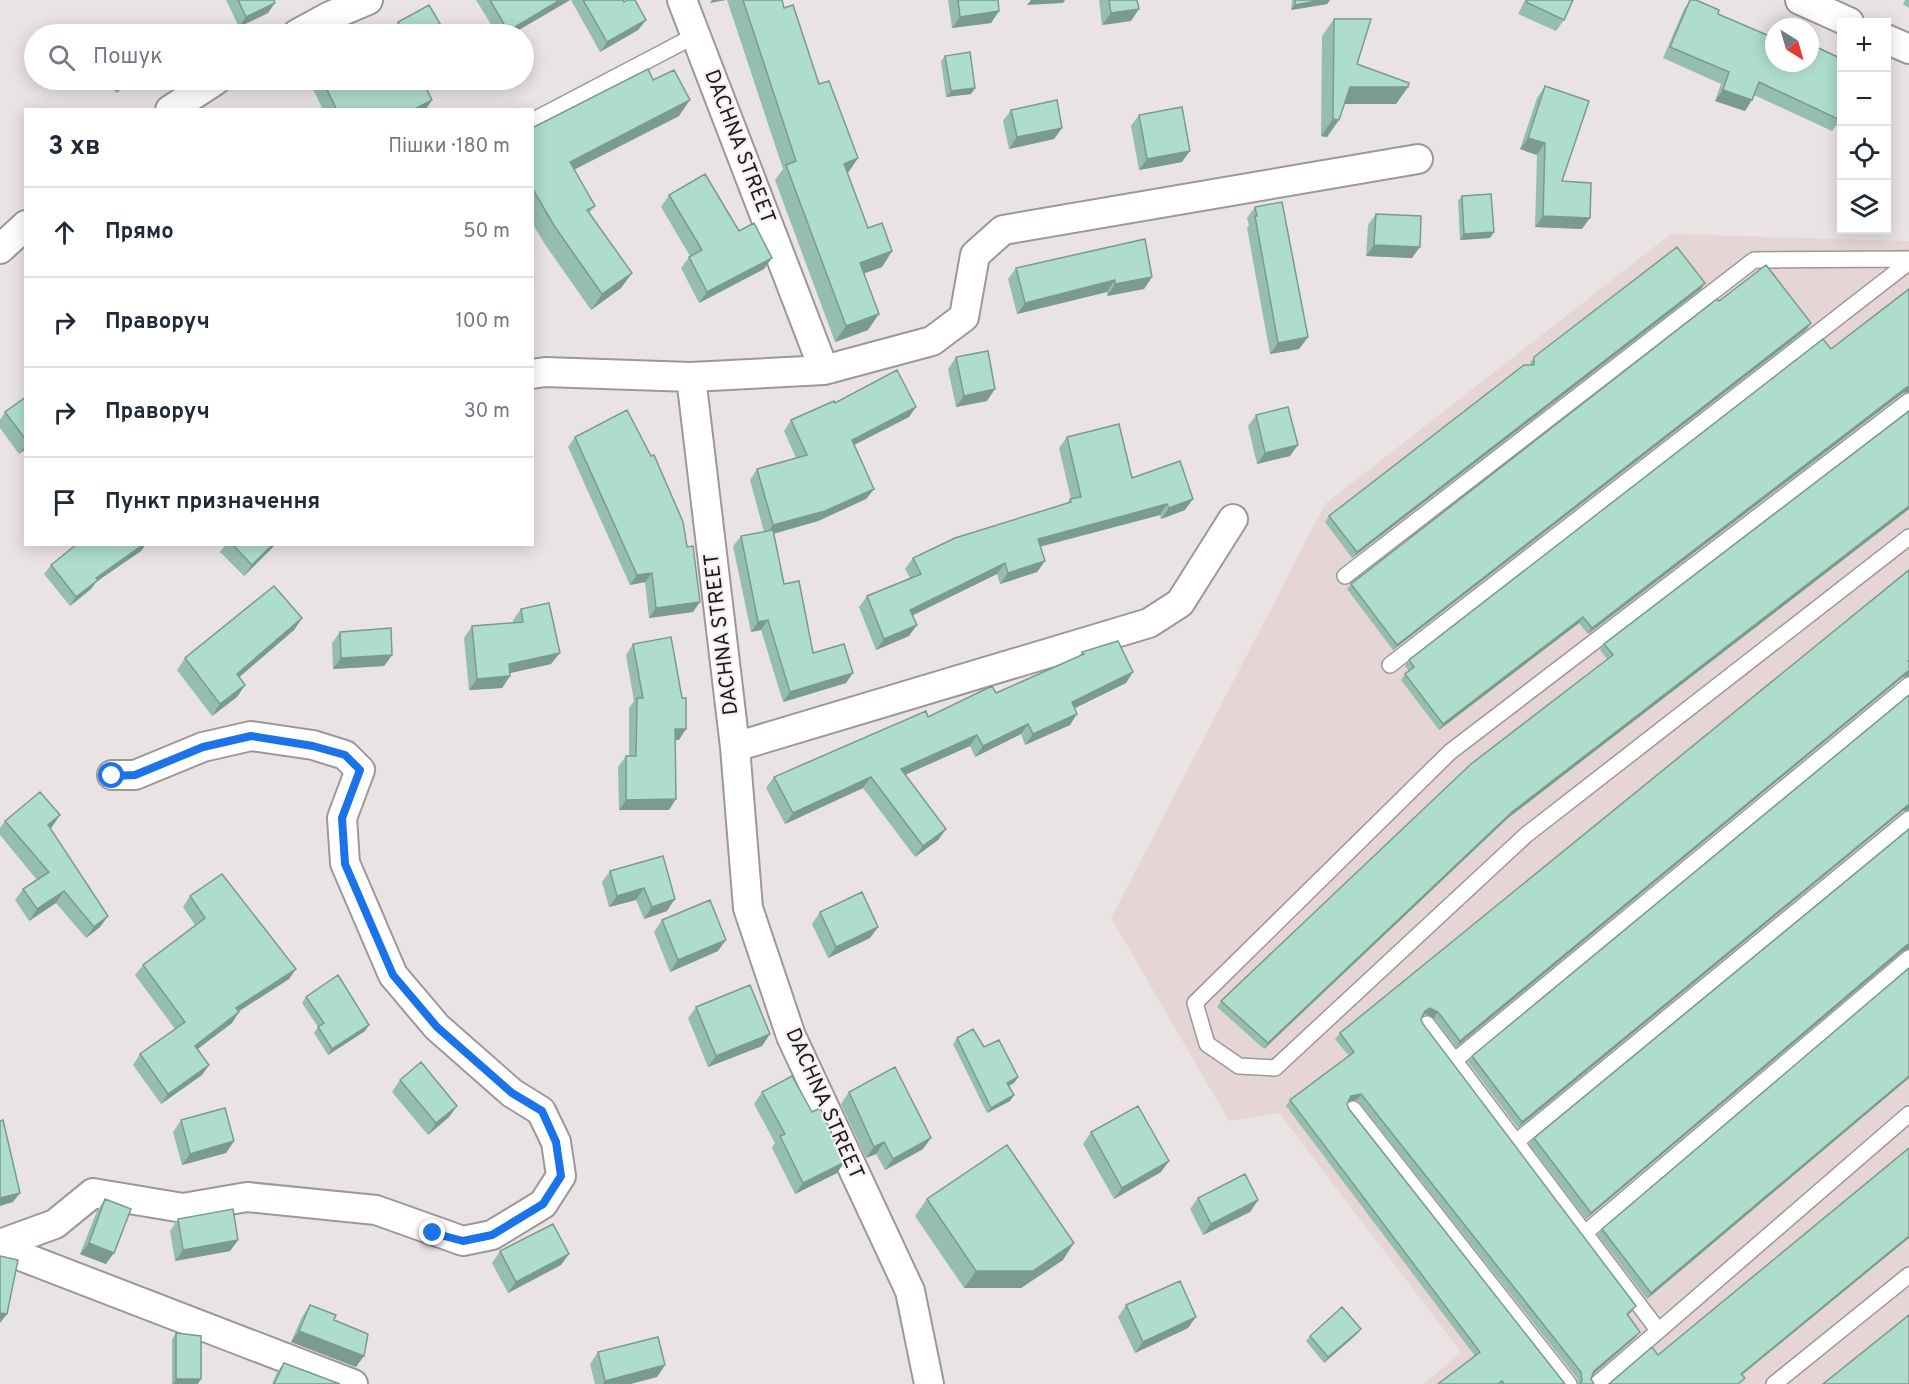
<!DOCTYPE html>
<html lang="uk">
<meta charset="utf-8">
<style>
body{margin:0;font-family:Overpass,sans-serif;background:#f6f6f7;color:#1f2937}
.controls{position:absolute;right:18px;top:18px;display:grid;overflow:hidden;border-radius:0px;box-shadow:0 3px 15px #0003}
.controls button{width:54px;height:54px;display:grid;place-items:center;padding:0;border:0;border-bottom:2px solid #e0e1e3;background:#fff;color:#1f2937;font:30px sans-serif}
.compass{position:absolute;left:1765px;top:18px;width:54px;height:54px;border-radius:50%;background:#fff;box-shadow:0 3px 15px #0003;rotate:143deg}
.stop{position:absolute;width:18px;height:18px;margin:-14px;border:4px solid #1a73e8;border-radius:50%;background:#fff}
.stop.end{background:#1a73e8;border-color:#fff;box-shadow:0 2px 6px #0008}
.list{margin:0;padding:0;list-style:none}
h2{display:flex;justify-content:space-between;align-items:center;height:78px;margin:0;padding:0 24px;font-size:26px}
h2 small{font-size:20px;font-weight:400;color:#747a83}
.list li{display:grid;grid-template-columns:39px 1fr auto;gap:18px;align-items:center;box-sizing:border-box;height:90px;padding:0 24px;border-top:2px solid #e0e1e3}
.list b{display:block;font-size:22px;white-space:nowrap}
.list em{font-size:20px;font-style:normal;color:#747a83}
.icon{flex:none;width:33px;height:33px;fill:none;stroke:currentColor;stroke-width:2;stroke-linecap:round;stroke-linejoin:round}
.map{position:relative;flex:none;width:1909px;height:1384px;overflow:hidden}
.search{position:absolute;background:#fff;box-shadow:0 3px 15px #0003;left:24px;top:24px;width:510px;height:66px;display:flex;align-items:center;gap:15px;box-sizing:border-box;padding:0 21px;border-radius:33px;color:#747a83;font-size:22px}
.panel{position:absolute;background:#fff;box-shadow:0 3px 15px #0003;left:24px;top:108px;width:510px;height:438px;border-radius:0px}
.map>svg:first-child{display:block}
.built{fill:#e5d5d6}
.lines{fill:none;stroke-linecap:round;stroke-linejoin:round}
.lane-casing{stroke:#9e9798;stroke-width:18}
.street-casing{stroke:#9e9798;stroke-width:32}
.lane{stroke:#fff;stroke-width:15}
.street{stroke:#fff;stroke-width:28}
.wall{fill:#96beaf}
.shaded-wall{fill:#7a9b8e}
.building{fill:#aeddcb;stroke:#7a9b8e;stroke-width:1.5}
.route{stroke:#1a73e8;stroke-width:8}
.labels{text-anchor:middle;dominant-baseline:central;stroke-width:4.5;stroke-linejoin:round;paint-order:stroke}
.street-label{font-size:21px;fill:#1d1b1b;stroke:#f7f0f0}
</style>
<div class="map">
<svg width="1909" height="1384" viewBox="0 0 1909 1384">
<rect width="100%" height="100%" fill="#eae3e3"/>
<path class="built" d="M1671 234 1909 241V1384H1424L1461 1352 1279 1113 1229 1121 1111 918 1325 504Z"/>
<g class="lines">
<g class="lane-casing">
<path id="lane" d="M532 121 696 35
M1909 401 1450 752 1195 1003 1207 1044 1239 1066 1275 1068 1526 835 1909 537
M1345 576 1754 260 1909 259
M1390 665 1909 262
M1427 1024 1658 1330
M1454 1061 1909 685
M1353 1109 1569 1384
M1516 1142 1909 819
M1585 1233 1909 958
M1597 1384 1909 1114
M1774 1384 1909 1275"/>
</g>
<g class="street-casing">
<path id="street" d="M682 0 824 370 691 377 735 747 748 908 791 1036 910 1291 929 1384
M1800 0 1849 22
M297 34 328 17 368 0
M1886 39 1909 49
M170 110 216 80
M0 249 26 225
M824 370 932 341 964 317 975 255 1003 230 1418 159
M532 374 545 372 691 377
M735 747 1149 623 1180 603 1233 519
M0 1244 55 1224 93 1193 183 1208 247 1197 376 1210 463 1241 492 1235 543 1204 561 1176 556 1142 541 1111 512 1093 437 1027 393 975 345 863 342 818 360 770 345 755 313 745 251 736 203 747 135 775H112
M0 1248 353 1384"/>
</g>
<use href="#lane" class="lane"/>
<use href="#street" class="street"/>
</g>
<path class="wall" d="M226 0H274L268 13 239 27Z
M476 0H570L512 34H497Z
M571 0H623L646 20 638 30 600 52Z
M727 0H782L784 8 819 84 858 158 848 173 868 228 892 251 882 267 863 273 868 330 835 342 775 180 783 169Z
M948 0H998L999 11 991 23 952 28Z
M1099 0H1137L1131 21 1102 25Z
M1292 0H1330L1327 4 1291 10Z
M1525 0H1573L1564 20 1556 31 1518 14Z
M1690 0H1696L1718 14 1840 120 1832 131 1754 95 1745 111 1715 101 1721 84 1663 58 1684 9Z
M1905 0H1909V8L1903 4Z
M1334 19 1357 64 1408 87 1396 104H1344L1327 137 1321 136 1322 36Z
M398 22 446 34H391L390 33Z
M945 56 975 88 971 94 946 97 941 61Z
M107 80H134L116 93Z
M319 80H432L424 84 432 100 425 110H323L313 89Z
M653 80 679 116 574 170 595 206 589 213 632 273 621 288 591 310 544 243 532 223V128Z
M1545 86 1562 181 1582 229 1535 227 1537 155 1520 149 1537 98Z
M1011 110 1062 128 1054 139 1009 149 1003 121Z
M1139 115 1182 162 1139 170 1131 126Z
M669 195 739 231 764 269 699 303 681 268 690 256 661 207Z
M1462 196 1494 232 1490 238 1460 240 1458 201Z
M1255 207 1308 337 1299 349 1270 354 1247 228 1249 225 1247 218Z
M1376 214 1412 258 1366 256 1368 225Z
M1016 268 1152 277 1144 289 1107 296V292L1017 314 1008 279Z
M1701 289 1352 558 1325 522 1329 516 1530 365V363L1534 357Z
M1909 289V392L1903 393 1588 634 1579 623 1439 730 1401 680 1405 674 1409 671 1405 666 1409 660 1831 349Z
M1807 329 1393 650 1347 589 1351 584Z
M956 357 987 401 956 407 948 369Z
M26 397V449L19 454 0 428V420L5 412Z
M835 403 909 417 854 445 874 489 866 499 818 521 774 534 784 584 813 653 846 683 783 702 761 630 751 632 733 546 741 536 764 532 750 480 757 469 796 458 784 431 791 420Z
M1909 411V509L1508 818 1264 1049 1217 1007 1221 1001 1607 659 1600 650 1604 644Z
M1256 415 1290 456 1257 464 1248 426Z
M575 437 693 612 649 618 645 582 630 585 568 447Z
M1067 437 1185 510 1161 519 1160 515 1040 547 1045 561 1037 572 1000 584 997 574 913 615 909 636 876 650 859 607 867 596 910 578 905 569 913 558 1067 503 1070 499H1071L1059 448Z
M77 544H146L141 551 96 582 91 589 70 606 44 574 51 565Z
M226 544H276L244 576 220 552Z
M1909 570V676L1903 677 1456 1047 1434 1018 1426 1014 1423 1016 1421 1019 1423 1024 1636 1306 1632 1312 1628 1315 1636 1337 1593 1375 1591 1379 1594 1384H1578L1577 1378 1357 1100 1348 1101 1347 1104 1349 1109 1565 1384H1438L1475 1356 1286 1106 1290 1100 1349 1056 1335 1039 1340 1033Z
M521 609 551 664 510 673V676L502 688 469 690 464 638 472 626 513 623V620Z
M302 618 294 630 239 677 245 685 237 697 212 716 177 670 185 658Z
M340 632 392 655 384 666 333 669 332 643Z
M633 644 679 740H675L669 810H619L618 767 626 756H629V708L634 701 626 655Z
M1082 652 1126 683 1075 708 1070 725 1025 745 1021 734 975 757 970 746 905 775 946 829 938 840 915 857 863 788 785 824 766 788 774 777 928 717 996 693 1079 656Z
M1903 811 1518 1128 1468 1062 1472 1056Z
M5 821 52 827 50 828 108 916 100 927 86 938 56 903 29 921 15 900 23 889 37 880 0 835V828Z
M1909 829V949L1903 951 1586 1219 1529 1144 1534 1138Z
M663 856 667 911 644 919 636 900 609 907 602 882 610 871Z
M190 896 296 969 289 979 238 1012 232 1023 198 1049 209 1065 202 1075 161 1104 133 1065 140 1054 175 1029 135 975 143 965 195 925 183 907Z
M820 912 878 927 870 938 828 958 812 924Z
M662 920 718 951 670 972 654 932Z
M1909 968V1078L1647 1299 1598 1235 1602 1229Z
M306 997 365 1031 328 1055 314 1033 318 1027 302 1003Z
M696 1007 770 1034 762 1046 708 1067 688 1018Z
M957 1038 984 1047 1018 1077 1014 1083 1009 1086 1014 1095 1010 1101 987 1113 953 1044Z
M400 1080 457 1106 449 1117 428 1135 392 1092Z
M762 1092 837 1173 795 1194 772 1148 775 1143 754 1104Z
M849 1092 923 1149 885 1170 876 1154 866 1158 841 1104Z
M181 1120 234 1141 226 1153 182 1165 173 1132Z
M1091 1132 1161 1172 1114 1199 1083 1144Z
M1198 1198 1258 1200 1250 1212 1203 1235 1190 1209Z
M105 1199 106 1264 80 1254 97 1211Z
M927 1199 1063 1260 1021 1288H964L915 1216Z
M178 1219 238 1240 230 1251 175 1261 170 1231Z
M500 1251 561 1265 508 1293 492 1263Z
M310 1305 334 1320 356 1367 291 1342 302 1317Z
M1126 1305 1188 1328 1135 1353 1118 1317Z
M1361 1329 1357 1334 1324 1363 1306 1341 1310 1336Z
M176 1333 198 1384H172V1339Z
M598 1352 665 1365 657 1377 630 1384H595L590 1364Z
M284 1363 340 1384H272L277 1372Z"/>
<path class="shaded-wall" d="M560 0H570L512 34H505L508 31Z
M712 0H726L710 3Z
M1031 0H1065L1063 3 1027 5Z
M1322 0H1330L1327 4 1291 10 1295 5Z
M275 3 268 13 239 27 246 17Z
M1139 9 1131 21 1102 25 1111 13Z
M999 11 991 23 952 28 960 17Z
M646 20 638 30 600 52 607 42Z
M130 80H134L116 93 120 87Z
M421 80H432L414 90Z
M1350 87H1408L1396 104H1338Z
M975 88 971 94 946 97 951 91Z
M1723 90 1752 100 1745 111 1715 101Z
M432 100 425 110H413Z
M690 100 679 116 559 177 570 162Z
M1333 119 1339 120 1327 137 1321 136Z
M1062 128 1054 139 1009 149 1017 137Z
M1528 138 1545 143 1537 155 1520 149Z
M1190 151 1182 162 1139 170 1147 159Z
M858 158 847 174 844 164Z
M1543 216 1590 218 1582 229 1535 227Z
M1494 232 1490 238 1460 240 1464 234Z
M1374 245 1420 247 1412 258 1366 256Z
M892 251 882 267 849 279 860 263Z
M772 258 764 269 699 303 707 292Z
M632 273 621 288 591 310 602 294Z
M1152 277 1144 289 1107 296 1115 284Z
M1115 280 1107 292 1017 314 1025 303Z
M1705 283 1701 289 1352 558 1357 552Z
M879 314 868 330 835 342 846 326Z
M1811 323 1807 329 1393 650 1397 645Z
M1308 337 1299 349 1270 354 1278 343Z
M1907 387H1909V392L1903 393 1588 634 1592 628Z
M995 389 987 401 956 407 964 396Z
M916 407 909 417 844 450 852 440Z
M26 445V449L19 454Z
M1298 445 1290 456 1257 464 1265 453Z
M874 489 866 499 818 521 765 536 773 525Z
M1193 499 1185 510 1161 519 1169 508Z
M1167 504 1160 515 1030 549 1038 539Z
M1909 506V509L1508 818 1264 1049 1268 1043 1512 812Z
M144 544H146L141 551 96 582 91 589 70 606 76 597 96 578Z
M273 544H276L244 576 252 565Z
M1045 561 1037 572 1000 584 1008 573Z
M1005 563 997 574 903 620 910 610Z
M652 573 645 582 630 585 637 575Z
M700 602 693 612 649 618 656 608Z
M1583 617 1579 623 1439 730 1443 724Z
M302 618 294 630 229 686 237 674Z
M768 620 761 630 751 632 758 622Z
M917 625 909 636 876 650 884 639Z
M560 653 551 664 501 675 509 664Z
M392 655 384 666 333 669 341 658Z
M1909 671V676L1903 677 1456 1047 1460 1041 1907 672Z
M1133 672 1126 683 1065 713 1072 702Z
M853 673 846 683 783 702 790 692Z
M510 676 502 688 469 690 477 679Z
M245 685 237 697 212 716 220 704Z
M1077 714 1070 725 1025 745 1033 734Z
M1028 724 1021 734 975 757 983 746Z
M675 729H686L679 740H668Z
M977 735 970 746 893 780 901 769Z
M871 777 863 788 785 824 793 813Z
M676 799 669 810H619L626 800Z
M1909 805V810L1903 811 1518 1128 1522 1122 1907 806Z
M60 815 52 827 40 837 48 825Z
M946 829 938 840 915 857 923 846Z
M644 888 636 900 609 907 617 896Z
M64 891 56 903 29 921 37 909Z
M675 899 667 911 644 919 652 907Z
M108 916 100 927 86 938 94 927Z
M878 927 870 938 828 958 836 947Z
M726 940 718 951 670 972 678 960Z
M1909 944V949L1903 951 1586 1219 1591 1213 1907 945Z
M296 969 289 979 228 1018 236 1008Z
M1430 1008 1438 1012 1434 1018 1426 1014 1421 1017 1425 1011Z
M239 1012 232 1023 188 1056 195 1046Z
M369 1025 365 1031 328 1055 332 1049Z
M770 1034 762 1046 708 1067 716 1056Z
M209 1065 202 1075 161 1104 168 1094Z
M1909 1076V1078L1647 1299 1651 1293Z
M1018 1077 1014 1083 1003 1089 1007 1083Z
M1361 1094 1357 1100 1347 1102 1351 1096Z
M1014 1095 1010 1101 987 1113 991 1108Z
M457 1106 449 1117 428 1135 436 1123Z
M931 1138 923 1149 885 1170 893 1159Z
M234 1141 226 1153 182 1165 190 1154Z
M884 1142 876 1154 866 1158 874 1147Z
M1169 1161 1161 1172 1114 1199 1122 1188Z
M845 1162 837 1173 795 1194 803 1183Z
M20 1193 13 1202 0 1206V1198Z
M1258 1200 1250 1212 1203 1235 1211 1224Z
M1909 1236V1238L1737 1379 1741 1374Z
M238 1240 230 1251 175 1261 183 1250Z
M89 1243 114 1253 106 1264 80 1254Z
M1074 1243 1063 1260 1021 1288H964L976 1271Z
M569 1254 561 1265 508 1293 516 1282Z
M0 1313 7 1314 0 1323Z
M1196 1317 1188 1328 1135 1353 1143 1342Z
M1361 1329 1357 1334 1324 1363 1328 1357Z
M299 1331 364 1356 356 1367 291 1342Z
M1640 1332 1636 1337 1590 1377 1594 1371Z
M665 1365 657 1377 630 1384H603L605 1381Z
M176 1379H201L198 1384H173Z"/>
<path class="building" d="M238 0H274L275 3 246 17Z
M490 0H560L508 31Z
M583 0H623L624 2 627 0H635L646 20 607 42Z
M743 0H782L784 8 793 5 819 84 829 81 858 158 844 164 868 228 882 223 892 251 860 263 879 314 846 326 786 165 796 161Z
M958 0H998L999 11 960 17Z
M1109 0H1137L1139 9 1111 13Z
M1295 0H1322L1295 5Z
M1528 0H1573L1564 20 1526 2Z
M1690 0H1696L1719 10 1718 14 1774 38V63H1810V44L1842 59V116L1840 120 1759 82 1752 100 1723 90 1729 72 1670 47Z
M429 5 446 34H405L398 22Z
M1334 19H1371L1357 64 1409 83 1408 87H1350L1339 120 1333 119Z
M970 52 975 88 951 91 945 56Z
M648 69 653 80 674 70 690 100 570 162 595 206 587 210 632 273 602 294 555 227 532 188V128Z
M115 80H130L120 87Z
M322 80H422L432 100 413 110H337Z
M1545 86 1589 101 1562 181 1591 183 1590 218 1543 216 1545 143 1528 138Z
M1057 100 1062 128 1017 137 1011 110Z
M1182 107 1190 151 1147 159 1139 115Z
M705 174 739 231 754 223 772 258 707 292 689 257 702 250 669 195Z
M1491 194 1494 232 1464 234 1462 196Z
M1282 202 1308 337 1278 343 1255 216H1257L1255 207Z
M1376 214 1421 216 1420 247 1374 245Z
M1145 239 1152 277 1115 284V280L1025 303 1016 268Z
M1677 247 1705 283 1357 552 1329 516 1524 365H1534V357Z
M1766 265 1811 323 1397 645 1351 584 1717 299 1719 301Z
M1909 289V387H1907L1592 628 1583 617 1443 724 1405 674 1414 667 1409 660 1823 339 1831 349Z
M988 351 995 389 964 396 956 357Z
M897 370 916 407 852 440 874 489 825 511 773 525 757 469 807 455 791 420 834 401 835 403Z
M26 397V440L5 412Z
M1288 407 1298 445 1265 453 1256 415Z
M627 410 651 456 654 455 683 522 687 547 693 546 700 602 656 608 652 573 637 575 575 437Z
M1909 411V506L1512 812 1268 1043 1221 1001 1471 764 1613 655 1604 644Z
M1119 424 1132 478 1180 461 1193 499 1169 508 1167 504 1038 539 1045 561 1008 573 1005 563 910 610 917 625 884 639 867 596 921 574 913 558 955 538 1071 502 1070 499 1081 497 1067 437Z
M773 530 784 584 799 581 813 653 844 644 853 673 790 692 768 620 758 622 741 536Z
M77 544H144L96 578 98 580 76 597 51 565Z
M232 544H273L252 565Z
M1909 570V660L1908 661H1909V671L1907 672 1460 1041 1438 1012 1430 1008 1425 1011 1421 1019 1423 1024 1636 1306 1627 1314 1640 1332 1594 1371 1591 1379 1594 1384H1580L1582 1381 1581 1372 1361 1094 1351 1096 1347 1104 1349 1109 1565 1384H1504L1502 1381 1498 1384H1438L1480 1352 1290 1100 1354 1052 1340 1033Z
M274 586 302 618 237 674 245 685 220 704 185 658Z
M549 603 560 653 509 664 510 676 477 679 472 626 523 622 521 609Z
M391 628 392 655 341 658 340 632Z
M671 637 682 698H686V729H675L676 799 626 800V756H636L637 698H643L633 644Z
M1118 641 1133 672 1072 702 1077 714 1033 734 1028 724 983 746 977 735 901 769 946 829 923 846 871 777 793 813 774 777 926 711 928 717 992 686 996 693 1084 654 1082 652Z
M1909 695V805L1907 806 1522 1122 1472 1056Z
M40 792 60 815 48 825 108 916 94 927 64 891 37 909 23 889 49 872 5 821Z
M1909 829V944L1907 945 1591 1213 1534 1138Z
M663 856 675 899 652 907 644 888 617 896 610 871Z
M222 874 296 969 236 1008 239 1012 195 1046 209 1065 168 1094 140 1054 185 1022 143 965 205 918 190 896Z
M862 892 878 927 836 947 820 912Z
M710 900 726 940 678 960 662 920Z
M1909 968V1076L1651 1293 1602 1229Z
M338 975 369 1025 332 1049 318 1027 324 1023 306 997Z
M750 985 770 1034 716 1056 696 1007Z
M973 1029 984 1047 999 1040 1018 1077 1007 1083 1014 1095 991 1108 957 1038Z
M421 1062 457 1106 436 1123 400 1080Z
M895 1067 931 1138 893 1159 884 1142 874 1147 849 1092Z
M792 1076 812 1112 820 1108 845 1162 803 1183 780 1136 785 1134 762 1092Z
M1138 1106 1169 1161 1122 1188 1091 1132Z
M225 1108 234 1141 190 1154 181 1120Z
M3 1120 20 1193 0 1198V1121Z
M1007 1145 1074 1243 1033 1271H976L927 1199Z
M1909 1148V1236L1741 1374 1745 1378 1738 1384H1609L1652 1347 1658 1355Z
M1245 1174 1258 1200 1211 1224 1198 1198Z
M105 1199 131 1209 114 1253 89 1243Z
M233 1209 238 1240 183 1250 178 1219Z
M553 1224 569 1254 516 1282 500 1251Z
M0 1256 18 1260 7 1314 0 1313Z
M1180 1281 1196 1317 1143 1342 1126 1305Z
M310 1305 336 1315 334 1320 368 1334 364 1356 299 1331Z
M1342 1307 1361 1329 1328 1357 1310 1336Z
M1909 1315V1384H1823Z
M176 1333 201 1336V1379H176Z
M658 1337 665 1365 605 1381 598 1352Z
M284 1363 340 1384H274Z"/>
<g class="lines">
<path class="route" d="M112 776 135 775 203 747 251 736 313 746 345 755 360 770 342 818 345 864 393 975 437 1027 512 1093 542 1111 556 1142 561 1176 543 1204 492 1235 463 1241 433 1233"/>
</g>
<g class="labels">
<g class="street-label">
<text transform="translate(739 147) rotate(69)">DACHNA STREET</text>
<text transform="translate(722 634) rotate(-97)">DACHNA STREET</text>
<text transform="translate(824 1104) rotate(66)">DACHNA STREET</text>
</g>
</g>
</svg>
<div class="controls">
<button>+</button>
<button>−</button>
<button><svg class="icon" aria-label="locate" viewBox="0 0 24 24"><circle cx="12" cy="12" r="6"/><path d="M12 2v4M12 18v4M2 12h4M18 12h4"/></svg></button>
<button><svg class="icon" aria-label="layers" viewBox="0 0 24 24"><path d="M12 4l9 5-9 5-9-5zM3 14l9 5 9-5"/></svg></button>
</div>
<svg class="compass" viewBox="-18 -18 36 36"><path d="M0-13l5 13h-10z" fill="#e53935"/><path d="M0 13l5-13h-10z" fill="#747a83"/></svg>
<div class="stop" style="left:112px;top:776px"></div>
<div class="stop end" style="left:433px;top:1233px"></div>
<div class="search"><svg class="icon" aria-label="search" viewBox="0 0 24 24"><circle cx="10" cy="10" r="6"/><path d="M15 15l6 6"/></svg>Пошук</div>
<section class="panel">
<h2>3 хв<small>Пішки · 180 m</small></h2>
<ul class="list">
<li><svg class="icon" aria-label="ahead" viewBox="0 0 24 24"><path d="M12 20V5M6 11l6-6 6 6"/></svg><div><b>Прямо</b></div><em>50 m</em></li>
<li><svg class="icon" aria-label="right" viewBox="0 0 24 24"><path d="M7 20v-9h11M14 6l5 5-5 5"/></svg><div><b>Праворуч</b></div><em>100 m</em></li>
<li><svg class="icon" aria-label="right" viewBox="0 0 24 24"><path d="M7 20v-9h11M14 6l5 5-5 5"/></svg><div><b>Праворуч</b></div><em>30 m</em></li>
<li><svg class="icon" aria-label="arrive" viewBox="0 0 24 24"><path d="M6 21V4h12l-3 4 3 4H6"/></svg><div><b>Пункт призначення</b></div></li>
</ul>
</section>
</div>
